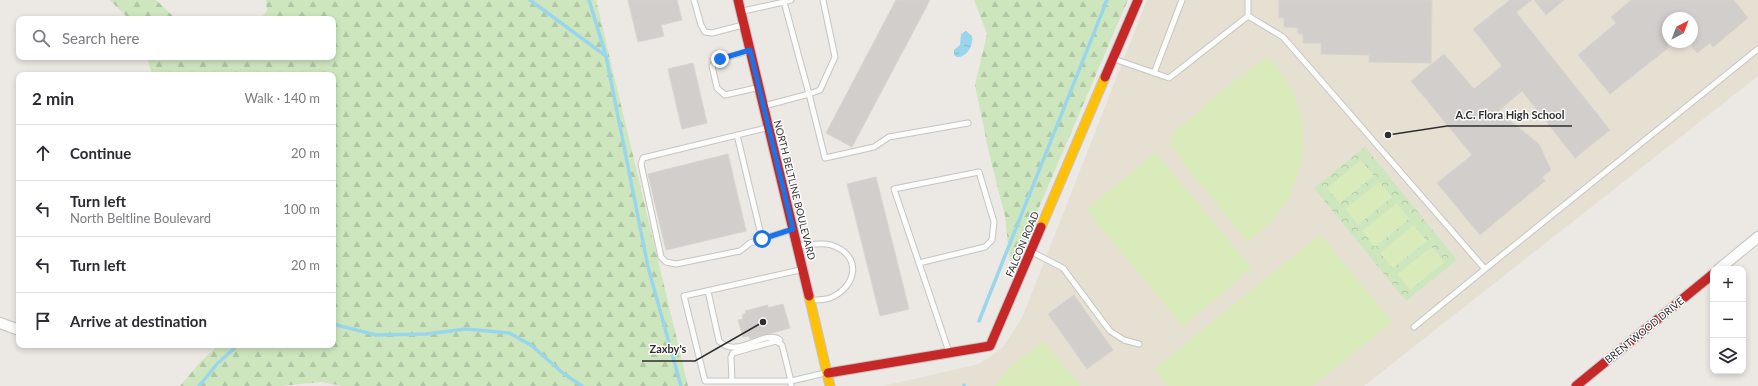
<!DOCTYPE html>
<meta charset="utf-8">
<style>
body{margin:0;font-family:Lato,sans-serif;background:#f2f2f3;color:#2b2b33}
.controls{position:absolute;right:12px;bottom:12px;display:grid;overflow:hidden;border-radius:8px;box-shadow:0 2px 6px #0003}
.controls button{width:36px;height:36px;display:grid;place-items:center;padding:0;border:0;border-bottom:1px solid #e1e1e2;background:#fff;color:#2b2b33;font:20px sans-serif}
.compass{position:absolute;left:1662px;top:12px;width:36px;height:36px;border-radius:50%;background:#fff;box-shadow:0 2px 6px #0003;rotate:42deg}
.stop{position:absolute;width:12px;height:12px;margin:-9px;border:3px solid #1a73e8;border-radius:50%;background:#fff}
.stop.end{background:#1a73e8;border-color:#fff;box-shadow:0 1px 4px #0008}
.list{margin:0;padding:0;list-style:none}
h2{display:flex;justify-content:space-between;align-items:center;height:52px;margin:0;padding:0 16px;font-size:17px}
h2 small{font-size:13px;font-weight:400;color:#7c7c81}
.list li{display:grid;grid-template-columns:26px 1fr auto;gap:12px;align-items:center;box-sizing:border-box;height:56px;padding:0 16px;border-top:1px solid #e1e1e2}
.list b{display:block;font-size:15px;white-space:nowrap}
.list p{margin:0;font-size:13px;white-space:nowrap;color:#7c7c81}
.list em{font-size:13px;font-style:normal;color:#7c7c81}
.icon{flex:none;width:22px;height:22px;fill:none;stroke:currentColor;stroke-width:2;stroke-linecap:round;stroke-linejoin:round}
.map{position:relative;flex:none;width:1758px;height:386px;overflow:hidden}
.search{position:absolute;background:#fff;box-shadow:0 2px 6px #0003;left:16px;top:16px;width:320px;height:44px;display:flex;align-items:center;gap:10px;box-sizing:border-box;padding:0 14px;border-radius:8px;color:#7c7c81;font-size:15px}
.panel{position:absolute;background:#fff;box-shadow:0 2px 6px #0003;left:16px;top:72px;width:320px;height:276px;border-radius:8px}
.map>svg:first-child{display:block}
.education{fill:#e6e0d3;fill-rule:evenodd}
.forest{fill:url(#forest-firs)}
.park{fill:url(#park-crowns)}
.pitch{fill:#d9eabb}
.water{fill:url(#water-ripples)}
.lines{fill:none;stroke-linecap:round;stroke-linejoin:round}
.stream{stroke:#99d6ec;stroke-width:3.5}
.building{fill:#d1cecb;stroke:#d7d4d0}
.lane-casing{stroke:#c5c4c5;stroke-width:7}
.street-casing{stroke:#c5c4c5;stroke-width:12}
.slow-casing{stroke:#c5c4c5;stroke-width:11}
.jam-casing{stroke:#c5c4c5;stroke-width:11}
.lane{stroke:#fcfcfb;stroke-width:5}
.street{stroke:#fcfcfb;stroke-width:10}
.slow{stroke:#ffc107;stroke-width:9}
.jam{stroke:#c62828;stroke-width:9}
.route{stroke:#1a73e8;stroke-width:5}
.labels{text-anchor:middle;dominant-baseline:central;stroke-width:3;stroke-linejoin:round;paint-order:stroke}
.street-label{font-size:10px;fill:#2e2e2e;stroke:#fff}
.leader{fill:none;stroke:#2e2e2e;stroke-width:1.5}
.callout-dot{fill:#2e2e2e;stroke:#fff;stroke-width:1.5}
.callout-label{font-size:11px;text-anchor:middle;font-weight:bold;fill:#2e2e2e;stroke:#fff;stroke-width:3;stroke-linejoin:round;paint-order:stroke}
</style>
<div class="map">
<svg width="1758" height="386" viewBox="0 0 1758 386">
<defs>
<pattern id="forest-firs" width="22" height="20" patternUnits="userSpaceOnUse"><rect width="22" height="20" fill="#cee6be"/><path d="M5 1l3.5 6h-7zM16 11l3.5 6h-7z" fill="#b1c6a4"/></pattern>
<pattern id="park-crowns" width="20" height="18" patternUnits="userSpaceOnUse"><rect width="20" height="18" fill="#cee6be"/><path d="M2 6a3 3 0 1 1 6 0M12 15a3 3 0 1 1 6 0" fill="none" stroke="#b1c6a4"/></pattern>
<pattern id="water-ripples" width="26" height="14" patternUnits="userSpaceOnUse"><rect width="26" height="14" fill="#99d6ec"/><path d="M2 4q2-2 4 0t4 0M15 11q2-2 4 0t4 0" fill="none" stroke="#84b8cb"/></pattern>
</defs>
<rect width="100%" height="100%" fill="#ece8e4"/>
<path class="education" d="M1147 0H1758V76L1364 386H883L979 364 1003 347 1022 318ZM1668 18H1692V42H1668Z"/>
<path class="forest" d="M110 0H156L176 19H129Z
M266 0H596L688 386H343L321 382 280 386H180L201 361 219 345H333V75H152L147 57H333V19H260L267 11Z
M974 0H1128L1011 273 1005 216 989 153 975 85 987 34Z"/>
<path class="park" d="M1365 147 1457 260 1406 301 1314 188Z"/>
<path class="pitch" d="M1268 55C1278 69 1289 83 1295 98 1313 140 1300 194 1268 225 1261 231 1254 237 1247 242L1170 146 1172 133 1204 108 1203 106Z
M1155 152 1252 268 1183 326 1086 210Z
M1361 160 1374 176 1340 203 1327 188Z
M1379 182 1392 197 1358 225 1345 209Z
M1397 203 1409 219 1375 247 1362 231Z
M1414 225 1427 241 1393 268 1380 253Z
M1320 234 1392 322 1312 386H1168L1154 369Z
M1432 247 1445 262 1410 290 1397 274Z
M1043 341 1081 386H994L1015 363Z"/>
<path class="water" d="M966 31 972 36C974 44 967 58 957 57L954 55V50L960 45 961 34Z"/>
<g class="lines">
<path class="stream" d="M530 0 606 56 648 267 681 386
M589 0 606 56
M979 321 1107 0
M333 324 376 335 426 334 466 329 509 333 531 345 564 374 582 386
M199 386 218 363 238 345
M964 386V385"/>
</g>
<path class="building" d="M628 0H677L682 20 661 25 664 36 638 42Z
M896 0H930L852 147 826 133Z
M1279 0H1432L1431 63 1369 62V55L1321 54V43H1303V34H1298V28L1284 27V18H1279Z
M1510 0H1532L1516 12 1610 130 1575 158 1522 91 1498 111 1539 144 1551 170 1542 177 1545 181 1480 235 1437 183 1472 155 1411 81 1444 54 1474 89 1502 66 1473 29Z
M1534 0H1564L1546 15Z
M1631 0H1734L1748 18 1713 47 1710 43 1697 53 1692 47V18H1668V48L1610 94 1578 55 1616 23 1611 17Z
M693 63 707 123 682 129 668 69Z
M728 154 746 231 666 250 648 174Z
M876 177 909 309 880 316 847 184Z
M1074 295 1113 350 1087 369 1048 314Z
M783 304 790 328 750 339 749 336 743 337 738 320 743 319 742 315 746 313 745 311 768 305V308Z"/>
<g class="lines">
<g class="lane-casing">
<path id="lane" d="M694 0 701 25 705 32 712 33 743 25
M823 0 835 57 820 90 809 94 825 158 874 147 889 137 968 123
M784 2 791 0
M743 11 784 2 809 94 764 106
M1248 16 1283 37 1485 269 1414 327
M749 51 720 59 712 66 717 88 725 95 756 88
M1114 59 1169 78 1248 16V0
M1154 73 1182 0
M766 128 643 158 641 164 661 257 666 262 676 264 740 251 750 243 790 230
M737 135 762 239
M797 246C808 245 822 242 831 245 863 255 857 287 830 298 825 300 817 300 811 300
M1032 252 1063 268 1110 331 1124 340 1139 344
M919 263 985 247 992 240 994 222 979 172 894 189 949 352
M1485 269 1758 49
M708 291 719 341C738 360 764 328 780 340
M732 381 731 357 733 353 776 341 782 345 791 381H705L684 296 800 270
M791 386V381L825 373"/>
</g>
<g class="street-casing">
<path id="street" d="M1719 269 1758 237
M0 323 19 330"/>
</g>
<g class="slow-casing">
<path id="slow" d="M1041 227 1105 77
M809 296 830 386"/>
</g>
<g class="jam-casing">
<path id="jam" d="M738 0 809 296
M1105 77 1138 0
M828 373 990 346 1041 227
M1576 386 1713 274"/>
</g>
<use href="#lane" class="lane"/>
<use href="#street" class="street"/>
<use href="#slow" class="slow"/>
<use href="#jam" class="jam"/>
</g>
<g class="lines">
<path class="route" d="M720 59 750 50 793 229 762 239"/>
</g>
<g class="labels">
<g class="street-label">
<text transform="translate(795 190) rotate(76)">NORTH BELTLINE BOULEVARD</text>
<text transform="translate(1022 244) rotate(-67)">FALCON ROAD</text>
<text transform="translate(1644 330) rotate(-39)">BRENTWOOD DRIVE</text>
</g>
</g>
<path class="leader" d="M1388 135L1447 126H1572M763 322L695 361H642"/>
<g class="callout-dot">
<circle cx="1388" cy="135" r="4"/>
<circle cx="763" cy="322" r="4"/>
</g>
<g class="callout-label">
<text x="1510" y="119">A.C. Flora High School</text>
<text x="668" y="353">Zaxby's</text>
</g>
</svg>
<div class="controls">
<button>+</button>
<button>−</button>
<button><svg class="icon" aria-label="layers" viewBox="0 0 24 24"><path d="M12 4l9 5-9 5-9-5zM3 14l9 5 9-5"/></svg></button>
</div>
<svg class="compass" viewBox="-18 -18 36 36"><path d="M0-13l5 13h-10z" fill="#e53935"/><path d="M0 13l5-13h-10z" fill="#7c7c81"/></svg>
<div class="stop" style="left:762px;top:239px"></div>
<div class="stop end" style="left:720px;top:59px"></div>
<div class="search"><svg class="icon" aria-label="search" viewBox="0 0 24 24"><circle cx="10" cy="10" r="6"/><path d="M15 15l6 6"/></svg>Search here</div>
<section class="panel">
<h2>2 min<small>Walk · 140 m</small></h2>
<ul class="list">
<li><svg class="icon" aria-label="ahead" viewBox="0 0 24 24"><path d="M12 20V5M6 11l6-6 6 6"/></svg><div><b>Continue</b></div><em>20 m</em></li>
<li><svg class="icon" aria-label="left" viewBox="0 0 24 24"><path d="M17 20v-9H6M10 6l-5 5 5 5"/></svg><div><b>Turn left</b><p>North Beltline Boulevard</p></div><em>100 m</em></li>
<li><svg class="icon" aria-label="left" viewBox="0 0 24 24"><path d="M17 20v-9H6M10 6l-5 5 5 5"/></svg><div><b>Turn left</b></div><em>20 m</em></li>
<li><svg class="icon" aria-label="arrive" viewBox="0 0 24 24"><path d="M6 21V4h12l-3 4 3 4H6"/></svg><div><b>Arrive at destination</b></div></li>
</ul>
</section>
</div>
